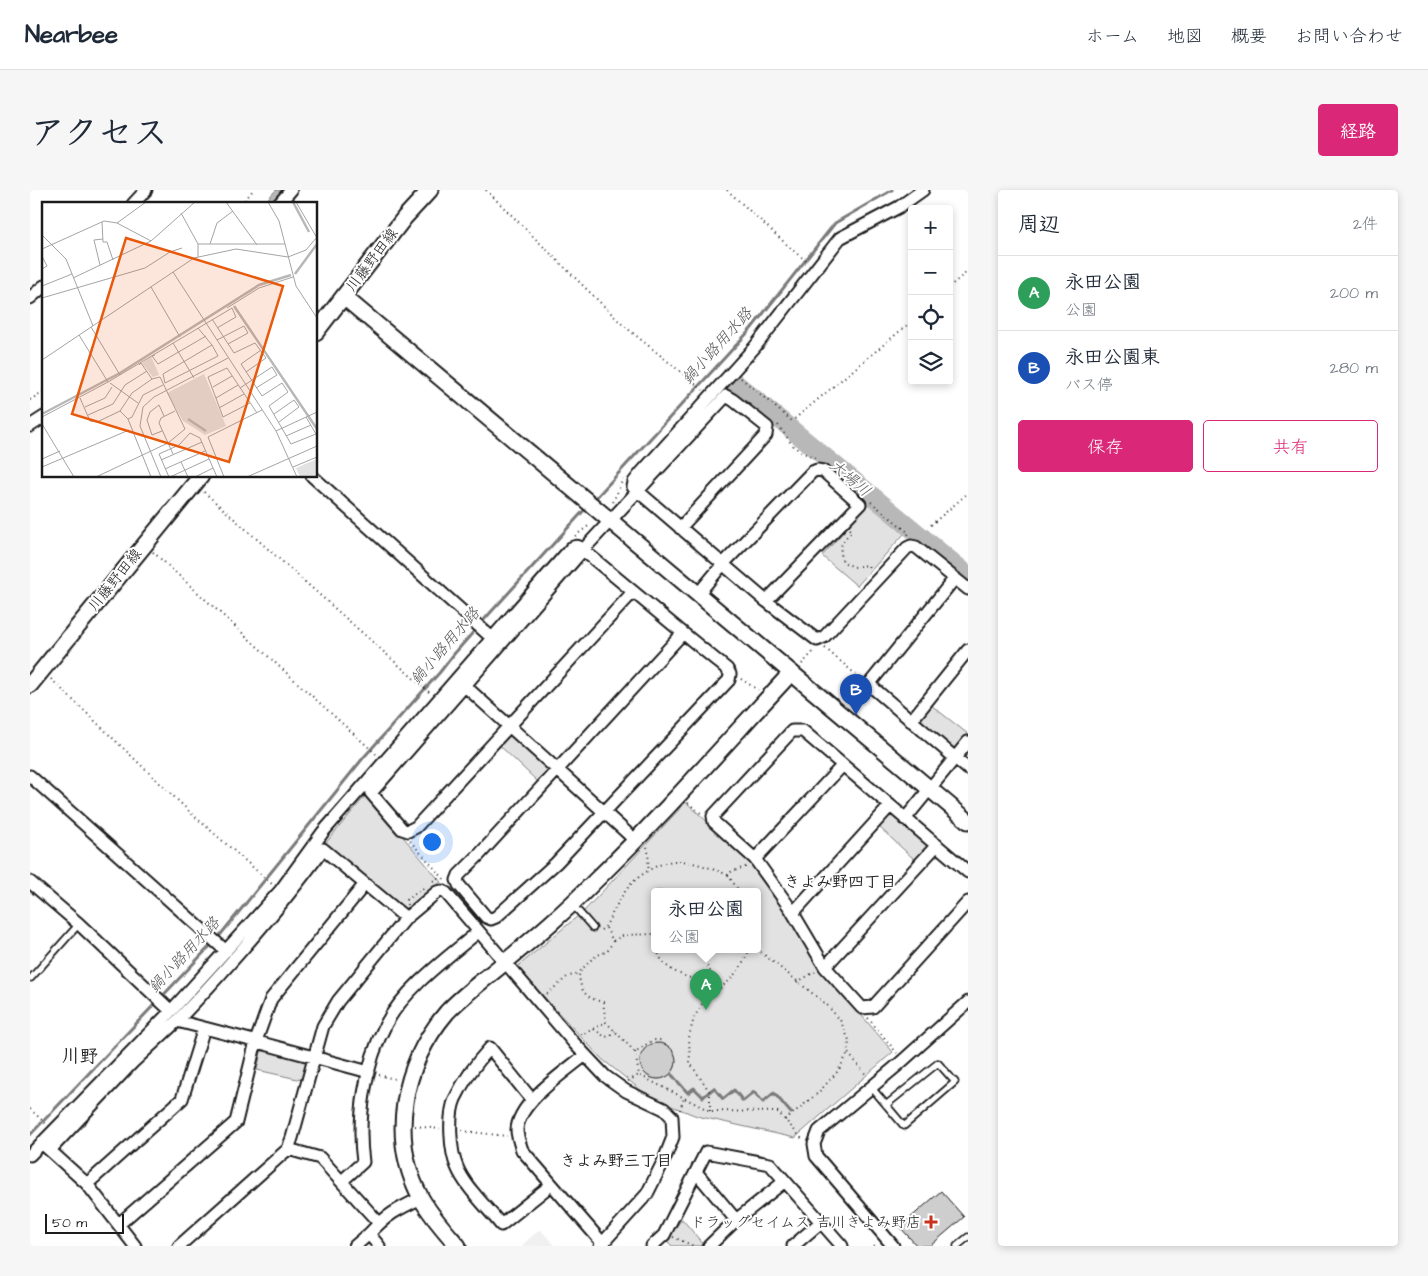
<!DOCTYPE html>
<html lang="ja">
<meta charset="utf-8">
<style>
body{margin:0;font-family:"Architects Daughter","Klee One",sans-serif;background:#f6f6f7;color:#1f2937}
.controls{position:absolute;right:15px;top:15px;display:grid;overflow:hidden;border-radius:5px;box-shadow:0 2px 8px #0003}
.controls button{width:45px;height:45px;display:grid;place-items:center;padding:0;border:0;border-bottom:1px solid #e0e1e3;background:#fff;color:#1f2937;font:25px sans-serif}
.scale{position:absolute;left:15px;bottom:12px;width:79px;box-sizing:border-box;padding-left:5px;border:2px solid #1c1c1c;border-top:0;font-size:14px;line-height:18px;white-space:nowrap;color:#1c1c1c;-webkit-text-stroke:4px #fff;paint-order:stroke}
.you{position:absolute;left:401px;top:651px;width:18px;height:18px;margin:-12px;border:4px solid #fff;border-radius:50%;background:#1a73e8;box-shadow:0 0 0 8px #1a73e833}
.badge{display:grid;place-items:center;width:32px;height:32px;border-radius:50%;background:#db2777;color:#fff;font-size:16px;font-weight:700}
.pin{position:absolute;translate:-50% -41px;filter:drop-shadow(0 1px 2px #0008)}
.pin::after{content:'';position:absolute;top:26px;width:18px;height:15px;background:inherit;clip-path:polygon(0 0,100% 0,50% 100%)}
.popup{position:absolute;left:621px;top:698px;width:110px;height:65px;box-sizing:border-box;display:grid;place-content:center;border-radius:5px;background:#fff;filter:drop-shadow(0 1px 4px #0005);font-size:16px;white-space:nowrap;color:#747a83}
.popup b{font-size:19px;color:#1f2937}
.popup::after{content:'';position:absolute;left:50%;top:100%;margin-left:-10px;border:10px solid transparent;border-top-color:#fff}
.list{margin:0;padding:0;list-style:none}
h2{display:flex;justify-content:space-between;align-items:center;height:65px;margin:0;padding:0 20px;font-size:21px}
h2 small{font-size:16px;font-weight:400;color:#747a83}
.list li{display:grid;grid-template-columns:32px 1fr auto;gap:15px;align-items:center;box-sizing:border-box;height:75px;padding:0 20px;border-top:1px solid #e0e1e3}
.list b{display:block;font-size:19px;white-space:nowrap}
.list p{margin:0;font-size:16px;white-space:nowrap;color:#747a83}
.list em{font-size:16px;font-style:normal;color:#747a83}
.actions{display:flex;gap:10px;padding:15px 20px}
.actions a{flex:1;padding:11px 0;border:1px solid #db2777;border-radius:5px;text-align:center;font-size:18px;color:#db2777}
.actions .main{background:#db2777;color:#fff}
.icon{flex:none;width:28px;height:28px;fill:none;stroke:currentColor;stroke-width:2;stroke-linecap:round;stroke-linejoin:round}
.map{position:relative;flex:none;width:938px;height:1056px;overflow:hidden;border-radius:5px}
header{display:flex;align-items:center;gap:30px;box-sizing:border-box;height:70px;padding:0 25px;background:#fff;border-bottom:1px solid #e0e1e3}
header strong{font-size:24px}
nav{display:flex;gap:28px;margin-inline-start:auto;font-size:18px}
.intro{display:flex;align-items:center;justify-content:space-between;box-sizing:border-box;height:120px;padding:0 30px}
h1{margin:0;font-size:35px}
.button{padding:12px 22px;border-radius:5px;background:#db2777;color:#fff;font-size:18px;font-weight:700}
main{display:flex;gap:30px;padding:0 30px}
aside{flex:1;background:#fff;border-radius:5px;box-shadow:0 2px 8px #0003}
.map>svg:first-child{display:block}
.built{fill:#f0f0f0}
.green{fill:#e2e2e2;stroke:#7f7f7f;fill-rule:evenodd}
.water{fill:#b8b8b8;stroke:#7a7a7a}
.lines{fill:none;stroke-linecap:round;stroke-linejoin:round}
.stream{stroke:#7a7a7a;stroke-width:3}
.river{stroke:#b8b8b8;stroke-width:19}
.building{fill:#cecece;stroke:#1c1c1c}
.lane-casing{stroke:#1c1c1c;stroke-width:9}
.street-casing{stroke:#1c1c1c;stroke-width:15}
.secondary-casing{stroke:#1c1c1c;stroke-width:19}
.path{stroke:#1c1c1c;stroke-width:2;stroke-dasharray:1 4;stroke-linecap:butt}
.lane{stroke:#fff;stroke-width:5.5}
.street{stroke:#fff;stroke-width:11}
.secondary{stroke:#fff;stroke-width:15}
.poi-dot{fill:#c8321e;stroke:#fff;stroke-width:2}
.labels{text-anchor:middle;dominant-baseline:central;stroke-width:4;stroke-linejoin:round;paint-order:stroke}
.street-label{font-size:15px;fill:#1c1c1c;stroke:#fff}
.poi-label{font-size:15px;fill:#1c1c1c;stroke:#fff;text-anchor:end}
.water-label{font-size:16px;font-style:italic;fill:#5a5a5a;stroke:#fff}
.neighbourhood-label{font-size:16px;font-weight:bold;fill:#1c1c1c;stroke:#fff}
.quarter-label{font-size:18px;font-weight:bold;fill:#1c1c1c;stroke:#fff}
.inset-river{fill:none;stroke:#b8b8b8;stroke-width:2.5}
.inset-road{fill:none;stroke:#a4a4a4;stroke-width:1}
.view{fill:#e8590c;fill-opacity:0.15;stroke:#e8590c;stroke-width:2.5}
.inset-edge{fill:none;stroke:#1c1c1c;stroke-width:2.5}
</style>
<header>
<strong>Nearbee</strong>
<nav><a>ホーム</a><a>地図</a><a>概要</a><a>お問い合わせ</a></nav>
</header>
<div class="intro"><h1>アクセス</h1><a class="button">経路</a></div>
<main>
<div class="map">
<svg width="938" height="1056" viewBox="0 0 938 1056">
<rect width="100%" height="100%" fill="#fff"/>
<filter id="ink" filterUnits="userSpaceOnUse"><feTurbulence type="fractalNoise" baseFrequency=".02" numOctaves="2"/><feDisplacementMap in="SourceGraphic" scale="10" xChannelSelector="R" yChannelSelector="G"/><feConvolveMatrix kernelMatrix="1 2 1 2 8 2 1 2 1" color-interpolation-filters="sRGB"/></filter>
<g filter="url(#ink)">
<path class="built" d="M510 1039 525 1056H491Z"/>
<path class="green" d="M839 313 874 344 827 396 792 366Z
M901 515 938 544 927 558H921C915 553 891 536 891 527 892 522 898 518 901 515Z
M481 544 496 556 495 558 519 579 508 592 468 554 477 545Z
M337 604 411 692 378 718 374 719 294 655Z
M656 612 724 675 791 778 863 862 765 948 667 926 621 908 573 870 486 778 555 720ZM625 701H727V759H625Z
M862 624 897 653V658L885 670 848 636 858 626Z
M237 859 273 868 276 873 272 890 227 880 231 862Z
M652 1029 674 1055 673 1056H642L636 1050Z"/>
<path class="water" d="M246 0H256L242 14H233Z"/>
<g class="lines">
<path class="stream" d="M563 311 721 139 805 33 862 0
M187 749 334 567 410 482 424 464 461 422 557 317
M642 885 658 903 664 898 673 907 684 898 693 909 704 900 713 911 724 902 733 912 744 903 761 923
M0 945 183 753"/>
<path class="river" d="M703 191 938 385"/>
</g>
<path class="building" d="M610 871a18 18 0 1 1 36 0a18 18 0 1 1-36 0Z
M911 1001 934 1027 900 1056H887L870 1037Z"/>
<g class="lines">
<g class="lane-casing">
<path id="lane" d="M543 715 563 738
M1 788 49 734
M841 897C852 910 863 923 874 936L925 892 908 873 856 915
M927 1056 938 1047"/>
</g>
<g class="street-casing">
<path id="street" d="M893 0 869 17 810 48 724 158 611 283 604 292 603 297 736 411 787 450 794 447 877 358 881 356 886 357 938 399
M103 14 116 0
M249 14 261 0
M0 108 14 96
M0 236 14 227
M282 286 462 448
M925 388 840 493 842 497 938 579
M603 402 386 637 378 641 372 639 341 603 553 360 653 443
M668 404 693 374 782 282 787 280 793 281 830 314 736 411
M653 443 697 479 700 484 699 490 526 673 466 727 461 729 456 727 429 695 427 690 429 685 449 665Z
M435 496 606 651
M881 531 938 460
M0 586 196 761
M875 629 938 552
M725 669 812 576
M938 682 773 541H762L683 626 684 632 725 669 760 718 795 777 832 818 843 817 938 712
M0 692 49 734 141 821
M763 723 860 616
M376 728 407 702 412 701 416 703 544 853 575 886 596 901 634 919 642 927 643 947 634 970 617 1004 570 1056
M795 777 907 655
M555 865C535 882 488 912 487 940 487 946 490 954 492 960L575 1056
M339 882C275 865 211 847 147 831 199 776 249 720 293 659L376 728 308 811 293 836 262 948 258 959 290 968 349 1033
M502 910 460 858C446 873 434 890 425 909 418 925 420 961 427 977 435 997 458 1018 471 1035L521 995
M15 956 57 994 105 1056
M20 960 102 873 147 831
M0 965 141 821 250 701 293 642 541 358C547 355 549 356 553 360L696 206 703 210 737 237 736 245 650 338
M666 982 706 1030
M312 991 333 972C327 929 335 873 356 834 374 799 418 767 448 742
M57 994 152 909 174 838
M89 1034 206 932 226 851 241 809 335 694
M149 1056 258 959
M325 1056 339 1044
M349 1056 339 1044C356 1025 368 1019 391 1008
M622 1056 634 1045 676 962 740 974 812 1056
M679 1056 706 1030 755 991
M763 1056 791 1032
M863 1056 786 966 784 954 789 941 869 874 938 812"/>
</g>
<g class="secondary-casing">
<path id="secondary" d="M314 107 938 631
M286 142 375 27 400 0
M0 495 171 286
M428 1056C415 1041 401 1026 391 1008 358 947 373 874 417 822 434 804 455 789 474 773 505 747 536 721 564 692 633 625 696 553 761 483"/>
</g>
<path class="path" d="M456 0 593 135 673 200
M697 0 766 63 778 72
M212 14 223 0
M919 97 938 81
M711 188 762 231 882 131
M0 210 14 201
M748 235 763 256 773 263 787 268
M174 302 400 503
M583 312 593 289
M841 312 879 343 877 346
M901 335 938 303
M820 339 822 341C811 352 808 357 813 372L824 377 838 375 840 382
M545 346 561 334
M123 362 346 564
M795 458 831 489
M772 474 784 461
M21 489 162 624 243 695
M711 489 728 500
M658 613 672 624
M380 651 415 690
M617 657C620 664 617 673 619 681
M698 685 709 701
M403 691 411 686
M377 715 376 710 395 697
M576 738 583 751 594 745 625 744
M571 740 575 737C583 723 590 706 601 694 612 683 630 672 645 671 660 670 684 679 698 685L701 682 718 676
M583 751 577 762C564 764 557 774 549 783 550 801 555 808 573 812L576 832 605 862 623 850H632
M627 759C633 787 669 788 690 798
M667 759 690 798
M727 759 797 815 810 830 819 850 818 863 837 886
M767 792 785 782
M517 804 537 787 549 783
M838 828 867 863
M564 839 575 847 579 846 585 841
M551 843 552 845 576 832
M605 862 609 885 680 921 748 922 774 951
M349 885 368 890
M598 891 609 885
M0 919 16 934
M650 920 654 908
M680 921V902L660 873 659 846 664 828 673 812 699 791 710 778 720 759
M755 930 788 903 808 881 818 863
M385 936 410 939
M432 941 477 946
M643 1047 664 1056
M844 1056 848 1053"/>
<use href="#lane" class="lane"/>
<use href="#street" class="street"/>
<use href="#secondary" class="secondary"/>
</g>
</g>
<path class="poi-dot" d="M898.5 1024.5h5v5h5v5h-5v5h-5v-5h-5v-5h5z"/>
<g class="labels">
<g class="street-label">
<text transform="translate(342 70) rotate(-53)">川藤野田線</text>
<text transform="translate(85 390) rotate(-51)">川藤野田線</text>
</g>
<g class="poi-label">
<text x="891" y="1032">ドラッグセイムス 吉川きよみ野店</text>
</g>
<g class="water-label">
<text transform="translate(687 156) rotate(-48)">鍋小路用水路</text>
<text transform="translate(820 288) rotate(40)">大場川</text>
<text transform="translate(415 456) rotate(-49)">鍋小路用水路</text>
<text transform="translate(154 765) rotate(-47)">鍋小路用水路</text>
</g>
<g class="neighbourhood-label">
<text x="810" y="692">きよみ野四丁目</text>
<text x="586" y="971">きよみ野三丁目</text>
</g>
<g class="quarter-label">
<text x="50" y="866">川野</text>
</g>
</g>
<g transform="translate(12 12)">
<rect width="275" height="275" fill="#fff"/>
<path d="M109 154 117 173 111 175 100 161ZM162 172 184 224 163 233 141 219 125 191ZM275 257V275H258L254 266Z" fill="#e2e2e2"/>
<path class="inset-river" d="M251 0 267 30M253 72 275 42M192 104 275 227M0 212 78 171 217 83 249 73M146 217 164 229"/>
<path class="inset-road" d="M184 0 215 43M226 0 237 19 254 84 275 116M254 0 275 36M139 11 156 42V55M60 20 61 40H65L71 58M75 21 104 0M0 33 24 57 51 124M156 42H243M168 42 175 21 191 9M0 47 62 19 75 21 109 39M0 54 5 64 0 67M58 63 52 38 61 37M131 70 234 229 255 275M31 76 109 39 153 0M0 84 30 72M109 85 138 135M0 96 103 66 128 50 140 46M185 106 217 86 251 75M170 117 192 151 213 141 224 156 204 170M49 125 78 173M156 126 170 143M37 133 66 180M175 138 202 124 206 131 186 142M131 141 152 176M170 143 176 154 123 181 121 172ZM219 148 199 162 220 194 240 181 246 190 227 204 249 242 274 232 264 215M113 153 110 154 116 162 164 134M0 158 152 56 194 47 246 55 264 48 275 35M97 163 99 161 110 177 90 191 78 209 86 217 109 275M68 181 96 201M171 185 190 174M198 186 230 165 235 173 214 186M38 196 48 219 55 220 78 209M174 196 196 183M208 201 181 215 166 175 185 166 215 211M43 205 63 196 70 185M177 206 202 192M232 212 252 198 257 205 237 220M46 213 71 202 83 183 105 169M0 215 66 180 190 106 194 115 175 126M86 217 90 215 101 193 121 183M0 222 32 275M120 229 110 233 105 218 108 210 117 203 122 214M234 229 275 210M244 234 269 223M131 252 117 221 119 216 133 209M0 257 18 249M119 258 160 240M139 260 146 275M0 265 87 228M251 265 275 255M123 267 163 249M54 275 126 241 143 227 118 175 110 177M119 275 98 224 101 205 112 195 186 156M127 275 117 252 137 243 148 231 158 236 175 275M128 275 167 257M153 275 171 266M182 275 166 235 220 208M205 275 275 244"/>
<path class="view" d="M84 36 241 84 187 260 30 212Z"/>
<rect width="275" height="275" class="inset-edge"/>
</g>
</svg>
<div class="controls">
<button>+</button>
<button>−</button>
<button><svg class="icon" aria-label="locate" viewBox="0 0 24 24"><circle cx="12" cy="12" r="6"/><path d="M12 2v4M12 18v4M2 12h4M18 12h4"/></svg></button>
<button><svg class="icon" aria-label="layers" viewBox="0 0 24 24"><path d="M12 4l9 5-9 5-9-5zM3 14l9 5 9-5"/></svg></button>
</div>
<div class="scale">50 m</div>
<div class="you"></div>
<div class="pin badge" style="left:676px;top:820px;background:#2e9e5b">A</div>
<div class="popup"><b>永田公園</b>公園</div>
<div class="pin badge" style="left:826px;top:525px;background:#1a4fb4">B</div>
</div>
<aside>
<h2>周辺<small>2件</small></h2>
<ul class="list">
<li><span class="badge" style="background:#2e9e5b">A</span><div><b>永田公園</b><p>公園</p></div><em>200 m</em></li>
<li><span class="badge" style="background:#1a4fb4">B</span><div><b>永田公園東</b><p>バス停</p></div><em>280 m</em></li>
</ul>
<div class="actions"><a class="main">保存</a><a>共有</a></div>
</aside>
</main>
